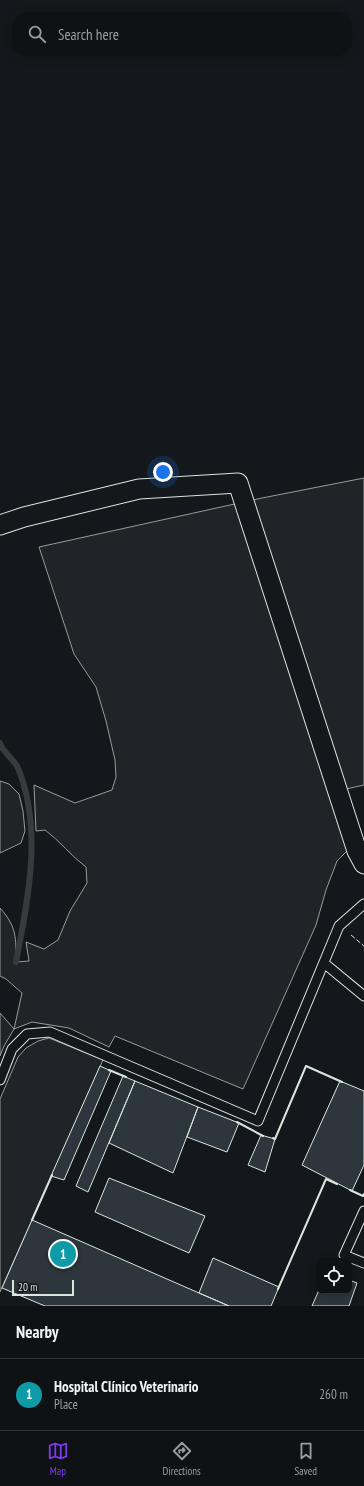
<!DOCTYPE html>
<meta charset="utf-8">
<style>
body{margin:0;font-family:"PT Sans Narrow",sans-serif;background:#181b1e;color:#f1f3f6}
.controls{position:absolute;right:12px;bottom:12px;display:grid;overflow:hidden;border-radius:8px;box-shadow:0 2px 10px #0003}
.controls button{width:36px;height:36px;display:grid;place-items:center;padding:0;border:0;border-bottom:1px solid #2f3234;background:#0f1215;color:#f1f3f6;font:20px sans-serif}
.scale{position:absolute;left:12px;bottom:10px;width:62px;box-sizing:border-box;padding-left:4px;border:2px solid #d8e6dc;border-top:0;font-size:11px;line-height:14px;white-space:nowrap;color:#d8e6dc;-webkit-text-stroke:3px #14181c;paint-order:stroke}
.you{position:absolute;left:163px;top:472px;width:14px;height:14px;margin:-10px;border:3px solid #fff;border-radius:50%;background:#1a73e8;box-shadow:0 0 0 6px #1a73e833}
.badge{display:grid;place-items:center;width:26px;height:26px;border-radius:50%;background:#7c3aed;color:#fff;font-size:13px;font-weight:700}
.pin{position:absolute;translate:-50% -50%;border:2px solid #fff;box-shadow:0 1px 4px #0006}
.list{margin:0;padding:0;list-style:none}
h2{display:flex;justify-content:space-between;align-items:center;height:52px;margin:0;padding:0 16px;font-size:17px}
h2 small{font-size:13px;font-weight:400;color:#9b9ea0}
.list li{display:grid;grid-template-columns:26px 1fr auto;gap:12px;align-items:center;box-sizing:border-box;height:72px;padding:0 16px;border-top:1px solid #2f3234}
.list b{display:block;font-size:15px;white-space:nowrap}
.list p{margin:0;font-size:13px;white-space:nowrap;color:#9b9ea0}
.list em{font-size:13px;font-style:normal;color:#9b9ea0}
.icon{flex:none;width:22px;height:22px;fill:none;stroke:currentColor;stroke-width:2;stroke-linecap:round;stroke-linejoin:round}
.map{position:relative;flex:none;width:364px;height:1306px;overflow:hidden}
.search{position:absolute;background:#0f1215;box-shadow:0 2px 10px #0003;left:12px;right:12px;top:12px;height:44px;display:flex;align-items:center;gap:10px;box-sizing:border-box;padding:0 14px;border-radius:16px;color:#9b9ea0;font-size:15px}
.sheet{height:124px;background:#0f1215}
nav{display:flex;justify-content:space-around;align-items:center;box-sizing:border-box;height:56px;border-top:1px solid #2f3234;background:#0f1215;font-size:11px;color:#9b9ea0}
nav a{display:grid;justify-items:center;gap:2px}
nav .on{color:#7c3aed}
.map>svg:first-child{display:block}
.green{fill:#202428;stroke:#939e99}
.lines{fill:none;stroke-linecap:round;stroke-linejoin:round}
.stream{stroke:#363b3e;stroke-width:6}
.building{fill:#2c363c;stroke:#d8e6dc}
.lane-casing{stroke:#d8e6dc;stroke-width:11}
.street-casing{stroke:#d8e6dc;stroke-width:21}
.lane{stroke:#14181c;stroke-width:9}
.street{stroke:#14181c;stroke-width:19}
.fence{stroke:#d8e6dc;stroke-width:1;stroke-dasharray:5 2;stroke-linecap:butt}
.wall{stroke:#d8e6dc;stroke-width:2}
</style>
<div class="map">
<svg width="364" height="1306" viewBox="0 0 364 1306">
<rect width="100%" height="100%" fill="#14181c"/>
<path class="green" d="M364 478V785L333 792 350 848 337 861 326 890 316 925 243 1089 115 1036 109 1047 69 1028 32 1022 14 1029 4 1046 0 1056V1013L14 1029 22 993 6 979 0 976V908C17 927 16 938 16 962L29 961 26 942 44 949 58 940 70 911 87 883 86 867C71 856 60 841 45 830L36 831 34 785 75 803 112 790 116 777 115 760 106 721 96 687 74 654 39 547 262 498Z
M0 781 9 784 19 794 23 811 25 831 21 843 0 853Z
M49 1038 103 1060 0 1292V1099L18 1057 26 1048 38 1041Z"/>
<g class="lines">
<path class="stream" d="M0 743C3 753 14 759 18 768 43 829 28 900 16 962"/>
</g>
<path class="building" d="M100 1066 111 1071 64 1180 51 1176Z
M123 1076 135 1081 88 1192 76 1186Z
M135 1081 198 1107 173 1173 109 1143Z
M340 1081 364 1091V1165L352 1191 302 1165Z
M198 1107 239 1123 227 1152 187 1137Z
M261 1135 275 1139 265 1172 248 1165Z
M109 1178 205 1216 189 1253 95 1212Z
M32 1220 199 1293 229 1306H45L2 1288Z
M213 1258 279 1287 271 1306H229L199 1293Z
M349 1280 357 1283 349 1306H312L319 1290 349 1291Z"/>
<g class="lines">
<g class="lane-casing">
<path id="lane" d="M324 963 364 996
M0 1080 12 1049 27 1034 50 1032 258 1121 339 926 364 904
M364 1211 344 1255 364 1263"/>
</g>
<g class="street-casing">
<path id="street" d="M0 525 24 517 139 489 238 483 357 851 364 864"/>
</g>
<use href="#lane" class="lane"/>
<use href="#street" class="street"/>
<path class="fence" d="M351 935 364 946"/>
<path class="wall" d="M109 1070 126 1077
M237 1122 263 1136
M273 1138 275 1139 306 1066 342 1082
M350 1190 363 1196 364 1194
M32 1220 52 1175
M278 1289 326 1179 337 1184"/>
</g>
</svg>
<div class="controls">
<button><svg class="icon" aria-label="locate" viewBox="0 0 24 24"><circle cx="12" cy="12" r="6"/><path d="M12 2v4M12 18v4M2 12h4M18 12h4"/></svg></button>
</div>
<div class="scale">20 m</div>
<div class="you"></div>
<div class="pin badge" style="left:63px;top:1254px;background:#0f9aa8">1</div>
<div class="search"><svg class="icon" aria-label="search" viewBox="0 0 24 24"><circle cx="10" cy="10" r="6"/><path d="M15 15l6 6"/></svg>Search here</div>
</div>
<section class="sheet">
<h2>Nearby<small></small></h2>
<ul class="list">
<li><span class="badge" style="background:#0f9aa8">1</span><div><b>Hospital Clínico Veterinario</b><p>Place</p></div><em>260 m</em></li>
</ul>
</section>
<nav>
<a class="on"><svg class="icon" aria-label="map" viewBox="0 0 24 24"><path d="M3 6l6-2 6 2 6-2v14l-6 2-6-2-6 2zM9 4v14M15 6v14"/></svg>Map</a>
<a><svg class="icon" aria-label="directions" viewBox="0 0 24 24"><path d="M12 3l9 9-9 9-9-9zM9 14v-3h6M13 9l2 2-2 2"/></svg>Directions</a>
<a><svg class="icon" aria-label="saved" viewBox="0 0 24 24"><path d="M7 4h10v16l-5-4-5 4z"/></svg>Saved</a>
</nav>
